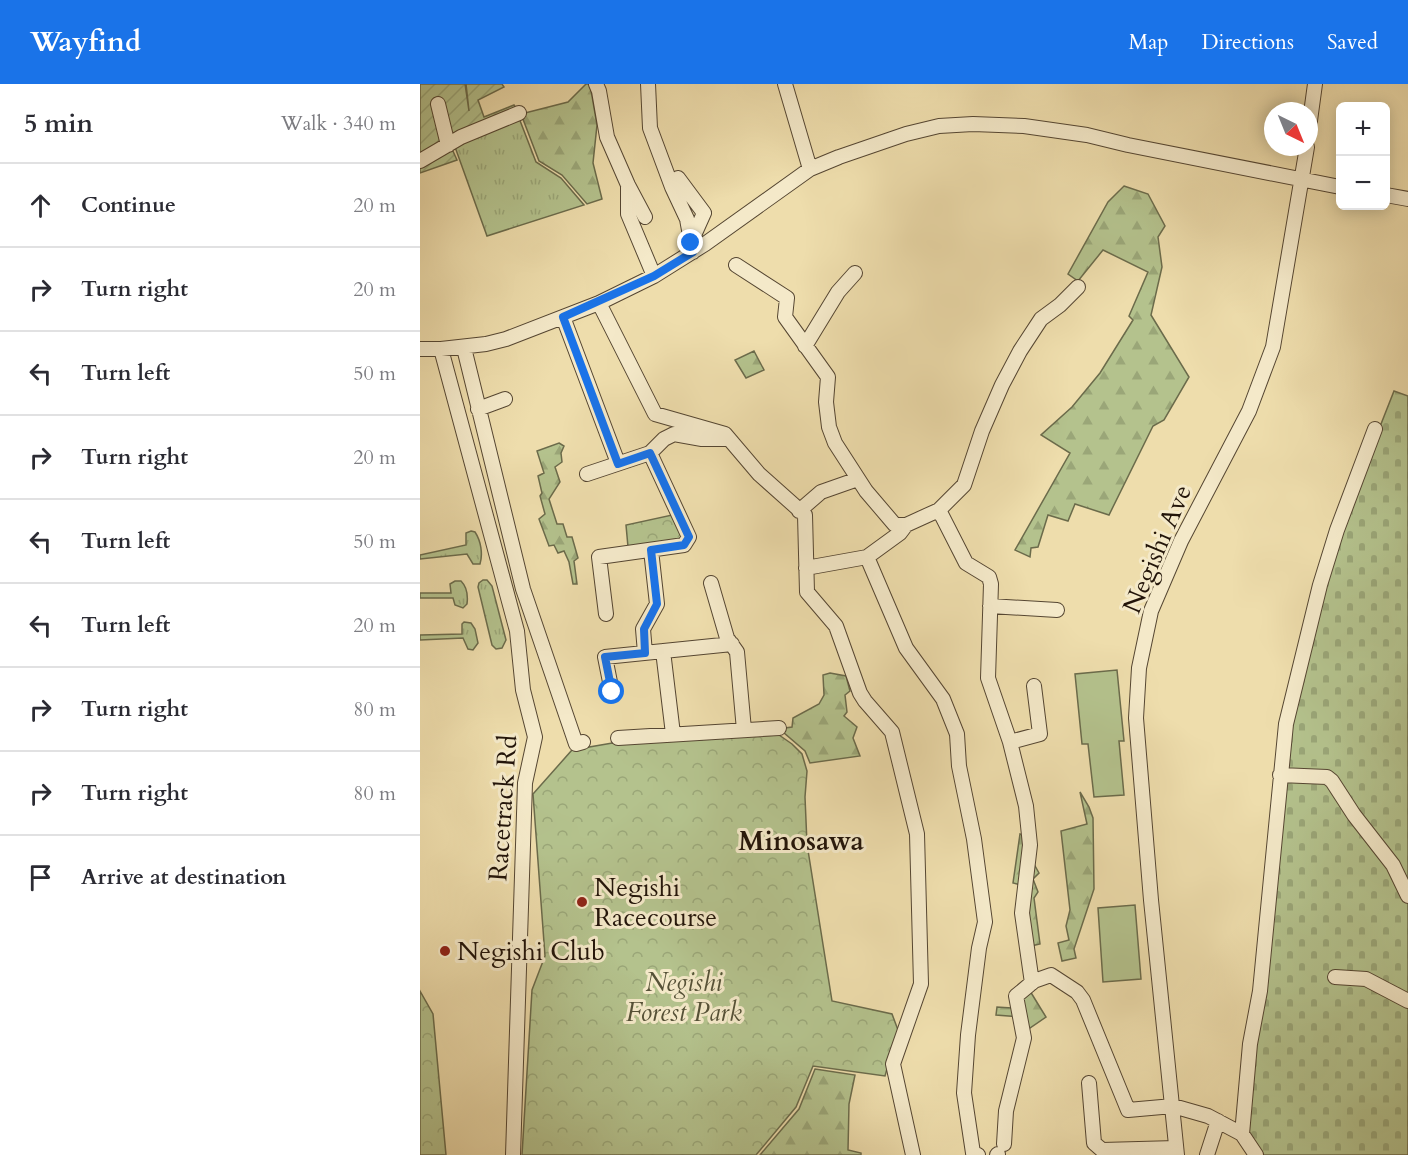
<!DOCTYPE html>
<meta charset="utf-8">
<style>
body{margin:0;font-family:Cardo,serif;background:#f7f7f7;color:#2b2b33}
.controls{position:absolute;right:18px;top:18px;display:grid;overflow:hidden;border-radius:9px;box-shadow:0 3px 15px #0003}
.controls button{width:54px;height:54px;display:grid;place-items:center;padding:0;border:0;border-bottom:2px solid #e1e1e2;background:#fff;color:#2b2b33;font:30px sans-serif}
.compass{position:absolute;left:844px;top:18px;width:54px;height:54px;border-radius:50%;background:#fff;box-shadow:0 3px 15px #0003;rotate:137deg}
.stop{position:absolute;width:18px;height:18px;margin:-14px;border:4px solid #1a73e8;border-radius:50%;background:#fff}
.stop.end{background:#1a73e8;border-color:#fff;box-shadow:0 2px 6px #0008}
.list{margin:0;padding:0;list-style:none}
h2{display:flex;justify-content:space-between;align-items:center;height:78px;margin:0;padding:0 24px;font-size:26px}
h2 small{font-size:20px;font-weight:400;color:#7c7c81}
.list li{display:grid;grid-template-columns:39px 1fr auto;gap:18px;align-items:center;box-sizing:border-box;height:84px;padding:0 24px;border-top:2px solid #e1e1e2}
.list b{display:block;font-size:22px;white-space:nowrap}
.list em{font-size:20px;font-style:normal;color:#7c7c81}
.icon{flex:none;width:33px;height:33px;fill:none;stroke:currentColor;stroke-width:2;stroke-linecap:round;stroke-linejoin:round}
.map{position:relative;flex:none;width:988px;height:1071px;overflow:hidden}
header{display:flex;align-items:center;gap:36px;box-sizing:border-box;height:84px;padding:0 30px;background:#1a73e8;color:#fff}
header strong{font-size:28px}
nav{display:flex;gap:33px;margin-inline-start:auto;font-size:21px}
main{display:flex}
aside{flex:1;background:#fff}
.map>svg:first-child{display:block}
.grass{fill:url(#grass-tufts);stroke:#6b6b4b;stroke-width:1.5}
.forest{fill:url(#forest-firs);stroke:#6b6b4b;stroke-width:1.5}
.cemetery{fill:url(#cemetery-stones);stroke:#6b6b4b;stroke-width:1.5}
.park{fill:url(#park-crowns);stroke:#6b6b4b;stroke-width:1.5}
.garden{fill:url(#garden-furrows);stroke:#6b6b4b;stroke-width:1.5}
.pitch{fill:#b4c28d;stroke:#6b6b4b;stroke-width:1.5}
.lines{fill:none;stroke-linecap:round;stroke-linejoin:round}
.minor-casing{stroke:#554632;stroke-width:16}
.minor{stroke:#f4e9c9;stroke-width:14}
.route{stroke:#1a73e8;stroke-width:8}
.poi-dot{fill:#8f2418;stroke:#f4e9c9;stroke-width:2}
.labels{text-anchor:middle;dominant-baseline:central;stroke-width:6;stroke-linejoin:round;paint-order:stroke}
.street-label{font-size:26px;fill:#221409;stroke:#f4e9c9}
.poi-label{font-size:26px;fill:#221409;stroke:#f4e9c9;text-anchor:start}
.park-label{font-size:26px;font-style:italic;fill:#555137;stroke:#f4e9c9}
.neighbourhood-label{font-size:27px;font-weight:bold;fill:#221409;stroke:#f4e9c9}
</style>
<header>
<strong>Wayfind</strong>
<nav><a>Map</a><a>Directions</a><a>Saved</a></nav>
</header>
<main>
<aside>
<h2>5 min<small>Walk · 340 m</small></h2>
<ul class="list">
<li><svg class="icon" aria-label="ahead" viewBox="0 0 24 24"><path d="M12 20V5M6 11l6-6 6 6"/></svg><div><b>Continue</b></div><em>20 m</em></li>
<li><svg class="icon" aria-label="right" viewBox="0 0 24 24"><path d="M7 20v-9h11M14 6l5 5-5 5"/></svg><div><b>Turn right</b></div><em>20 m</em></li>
<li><svg class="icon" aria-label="left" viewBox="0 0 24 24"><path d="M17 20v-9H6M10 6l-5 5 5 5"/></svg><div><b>Turn left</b></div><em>50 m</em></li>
<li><svg class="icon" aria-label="right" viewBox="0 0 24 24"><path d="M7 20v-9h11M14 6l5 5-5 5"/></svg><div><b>Turn right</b></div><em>20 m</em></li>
<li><svg class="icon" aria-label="left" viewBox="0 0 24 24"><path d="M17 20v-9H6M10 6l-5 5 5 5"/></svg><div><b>Turn left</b></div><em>50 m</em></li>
<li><svg class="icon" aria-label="left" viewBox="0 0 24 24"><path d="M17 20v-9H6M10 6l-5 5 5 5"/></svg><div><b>Turn left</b></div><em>20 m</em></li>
<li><svg class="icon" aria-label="right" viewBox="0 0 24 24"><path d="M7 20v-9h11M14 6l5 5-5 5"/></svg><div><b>Turn right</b></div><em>80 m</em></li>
<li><svg class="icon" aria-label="right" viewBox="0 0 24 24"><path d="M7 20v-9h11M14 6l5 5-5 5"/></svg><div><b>Turn right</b></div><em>80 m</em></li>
<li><svg class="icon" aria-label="arrive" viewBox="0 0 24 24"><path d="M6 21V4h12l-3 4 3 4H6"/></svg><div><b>Arrive at destination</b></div></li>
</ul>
</aside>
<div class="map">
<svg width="988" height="1071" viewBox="0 0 988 1071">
<defs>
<pattern id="grass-tufts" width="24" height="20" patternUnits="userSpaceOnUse" patternTransform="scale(1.5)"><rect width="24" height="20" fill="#b4c28d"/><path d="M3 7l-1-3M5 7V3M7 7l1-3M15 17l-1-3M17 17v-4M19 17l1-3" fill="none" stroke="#9aa678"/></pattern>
<pattern id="forest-firs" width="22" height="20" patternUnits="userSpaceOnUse" patternTransform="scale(1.5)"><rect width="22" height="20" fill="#b4c28d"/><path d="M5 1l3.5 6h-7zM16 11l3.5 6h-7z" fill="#9aa678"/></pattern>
<pattern id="cemetery-stones" width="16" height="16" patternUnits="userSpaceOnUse" patternTransform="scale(1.5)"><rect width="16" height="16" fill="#b4c28d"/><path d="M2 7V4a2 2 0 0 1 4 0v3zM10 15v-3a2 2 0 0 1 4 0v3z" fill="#9aa678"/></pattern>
<pattern id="park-crowns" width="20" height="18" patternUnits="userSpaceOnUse" patternTransform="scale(1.5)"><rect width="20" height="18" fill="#b4c28d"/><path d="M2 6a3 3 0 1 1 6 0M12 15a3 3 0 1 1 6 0" fill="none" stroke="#9aa678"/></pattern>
<pattern id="garden-furrows" width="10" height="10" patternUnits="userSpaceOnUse" patternTransform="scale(1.5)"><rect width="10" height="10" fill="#b4c28d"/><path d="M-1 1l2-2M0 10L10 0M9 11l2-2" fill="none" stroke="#9aa678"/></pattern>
</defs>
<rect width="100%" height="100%" fill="#eeddac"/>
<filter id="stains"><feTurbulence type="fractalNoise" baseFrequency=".00333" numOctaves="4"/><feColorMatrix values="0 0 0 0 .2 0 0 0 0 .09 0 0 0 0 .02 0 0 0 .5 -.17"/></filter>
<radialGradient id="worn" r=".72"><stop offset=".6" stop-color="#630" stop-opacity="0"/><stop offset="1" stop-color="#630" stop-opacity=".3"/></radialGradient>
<path class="grass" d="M99 34 116 78 141 94 164 121 67 152 35 63Z
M51 447 55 448C61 457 63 470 60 480H53L47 470 0 475V471L46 461V449Z
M63 496H67L72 502 86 556 82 564 76 565 72 561 58 503 59 499Z
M35 497H41C47 503 48 512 47 520L43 524 35 521 33 514H0V509H31L30 500Z
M44 538 51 539 55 545 58 559 53 566 48 565 43 554 0 556V551L42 550V540Z"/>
<path class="forest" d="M166 0H170L177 41 173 79 182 115 167 120 142 91 119 77 101 30 148 18Z
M704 102 728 110 745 142 738 153 742 183 731 231 769 293 744 336 733 342 689 431 655 420 648 437 628 431 618 463 611 464 610 473 595 466 650 369 621 351 652 323 680 289 713 236 709 232 728 188 683 166 658 197 648 190 688 118Z
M334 267 344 286 326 294 315 276Z
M139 359 144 362 141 369 142 378 135 383 140 398 129 415 137 440H143L147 453H152L158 474 154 477 157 500H153L149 478 144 467 138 469 134 461 129 462 119 435 125 430 120 412 122 409 118 392 124 389 117 367Z
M410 589 426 592 430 607 425 611 427 628 424 632 437 643 433 654 440 672 390 679 385 667 363 648 365 644 372 643 373 634 399 620 404 611 403 591Z
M660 708 669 723 673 734 674 805 654 865 656 874 642 877 638 859 649 856 646 842 650 826 641 747 667 740Z
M600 750 614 754V780L619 789 613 795 618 808 614 814 620 860 611 862 606 828 608 803 593 799Z
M610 907 626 933 607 946 603 933 576 931 577 923 592 924 601 913Z
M395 985 435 991 429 1020 428 1066 441 1069V1071H340L379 1025Z"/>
<path class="cemetery" d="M974 307 988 312V1071H840L826 1050 867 644 885 564 939 396Z"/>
<path class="park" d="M252 431 264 453 260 457 208 463 206 441Z
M359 651 372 660 382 670 387 687 385 713 387 760 412 917 472 930 478 946 465 992 393 982 376 1023 336 1071H102L112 906 125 872 113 710 152 666 204 657Z
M0 907 13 930 26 1071H0Z"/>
<path class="garden" d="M0 0H45L49 27 46 0H82L84 3 58 16 64 33 94 21 98 28 0 73Z
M32 65 37 76 0 89V80Z"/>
<path class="pitch" d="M697 586 704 657H699L704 711 674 713 668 660H662L655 590Z
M715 821 721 895 683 898 678 824Z"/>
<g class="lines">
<g class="minor-casing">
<path id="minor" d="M176 0 179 7 187 53 208 101 225 133
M228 0 230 44 252 103 267 135 273 168
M365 0 390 85
M18 20 28 61
M889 44 895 0
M0 77 41 53 99 29
M251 100 258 94 284 129 271 158
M208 103V130L234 192
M966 111 988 115
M316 181 367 214 365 233 408 293 406 318 409 343 415 359 446 407 475 441H486L519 426 544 401 562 347 582 301 600 267 621 235 640 221 658 203
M179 219 235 330 305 350 339 390 385 431 387 508 416 542 440 609 445 617 472 648 497 750 501 900 473 980 493 1071
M143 233 198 379
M385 262 418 208 435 189
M44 264 103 505 156 660 163 658
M0 265H21L66 260 86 255 179 219 234 192 285 160 390 85 419 73 486 50 519 42 553 40 604 42 667 51 708 61 920 103
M21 265 97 547 103 606 115 653 105 699 93 1071
M58 325 85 315
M167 390 230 369 244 355 254 350 282 355H303
M519 426 546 479 569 493 571 500 568 594 590 658 606 722 610 761 602 829 612 899
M379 427 401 408 438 395
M447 473 486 564 523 615 537 650 539 682 554 755 565 838 559 864 548 951 544 1009 553 1069 558 1071
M386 484 447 473 480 449 486 441
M291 499 307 554 317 568 324 646
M570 522 637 526
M186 530 179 473 264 461 269 453 230 369
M243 567 253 650
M225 569 223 545 237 520 231 466
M192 608 185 573 312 560
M198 654 359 644
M590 658 620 650 614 602
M860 691 907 693 912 697 934 731 973 781 988 812
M915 893 946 895 988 917
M669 999 674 1059 682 1066 756 1064
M822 1050 830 960 840 907 866 640 900 501 917 446 955 345
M584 1060 586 1027 604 954 596 912 614 897 631 891 657 908 663 916 708 1026 753 1022 788 1032 822 1050 836 1071
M577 1071 578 1070
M757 1071 731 816 716 634 719 584 731 527 761 457 829 327 853 263 887 63
M787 1071 798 1037"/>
</g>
<use href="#minor" class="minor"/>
</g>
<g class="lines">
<path class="route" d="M192 608 185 573 225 569 224 545 237 520 231 466 264 461 269 453 230 369 198 380 143 233 234 192 273 168 271 159"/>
</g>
<g class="poi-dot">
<circle cx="162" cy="818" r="6"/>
<circle cx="25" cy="867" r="6"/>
</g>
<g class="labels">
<g class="street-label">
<text transform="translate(737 465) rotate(-67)">Negishi Ave</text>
<text transform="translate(83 724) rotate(-86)">Racetrack Rd</text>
</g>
<g class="poi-label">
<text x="174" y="803">Negishi<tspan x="174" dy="30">Racecourse</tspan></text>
<text x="37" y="867">Negishi Club</text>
</g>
<g class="park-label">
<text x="264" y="898">Negishi<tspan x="264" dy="30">Forest Park</tspan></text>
</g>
<g class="neighbourhood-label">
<text x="381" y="757">Minosawa</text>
</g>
</g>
<rect width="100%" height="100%" filter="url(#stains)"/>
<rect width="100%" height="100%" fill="url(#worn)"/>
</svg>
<div class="controls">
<button>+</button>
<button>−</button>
</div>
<svg class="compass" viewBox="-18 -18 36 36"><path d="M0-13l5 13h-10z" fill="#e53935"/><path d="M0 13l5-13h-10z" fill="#7c7c81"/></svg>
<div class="stop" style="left:192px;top:608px"></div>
<div class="stop end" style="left:271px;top:159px"></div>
</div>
</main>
